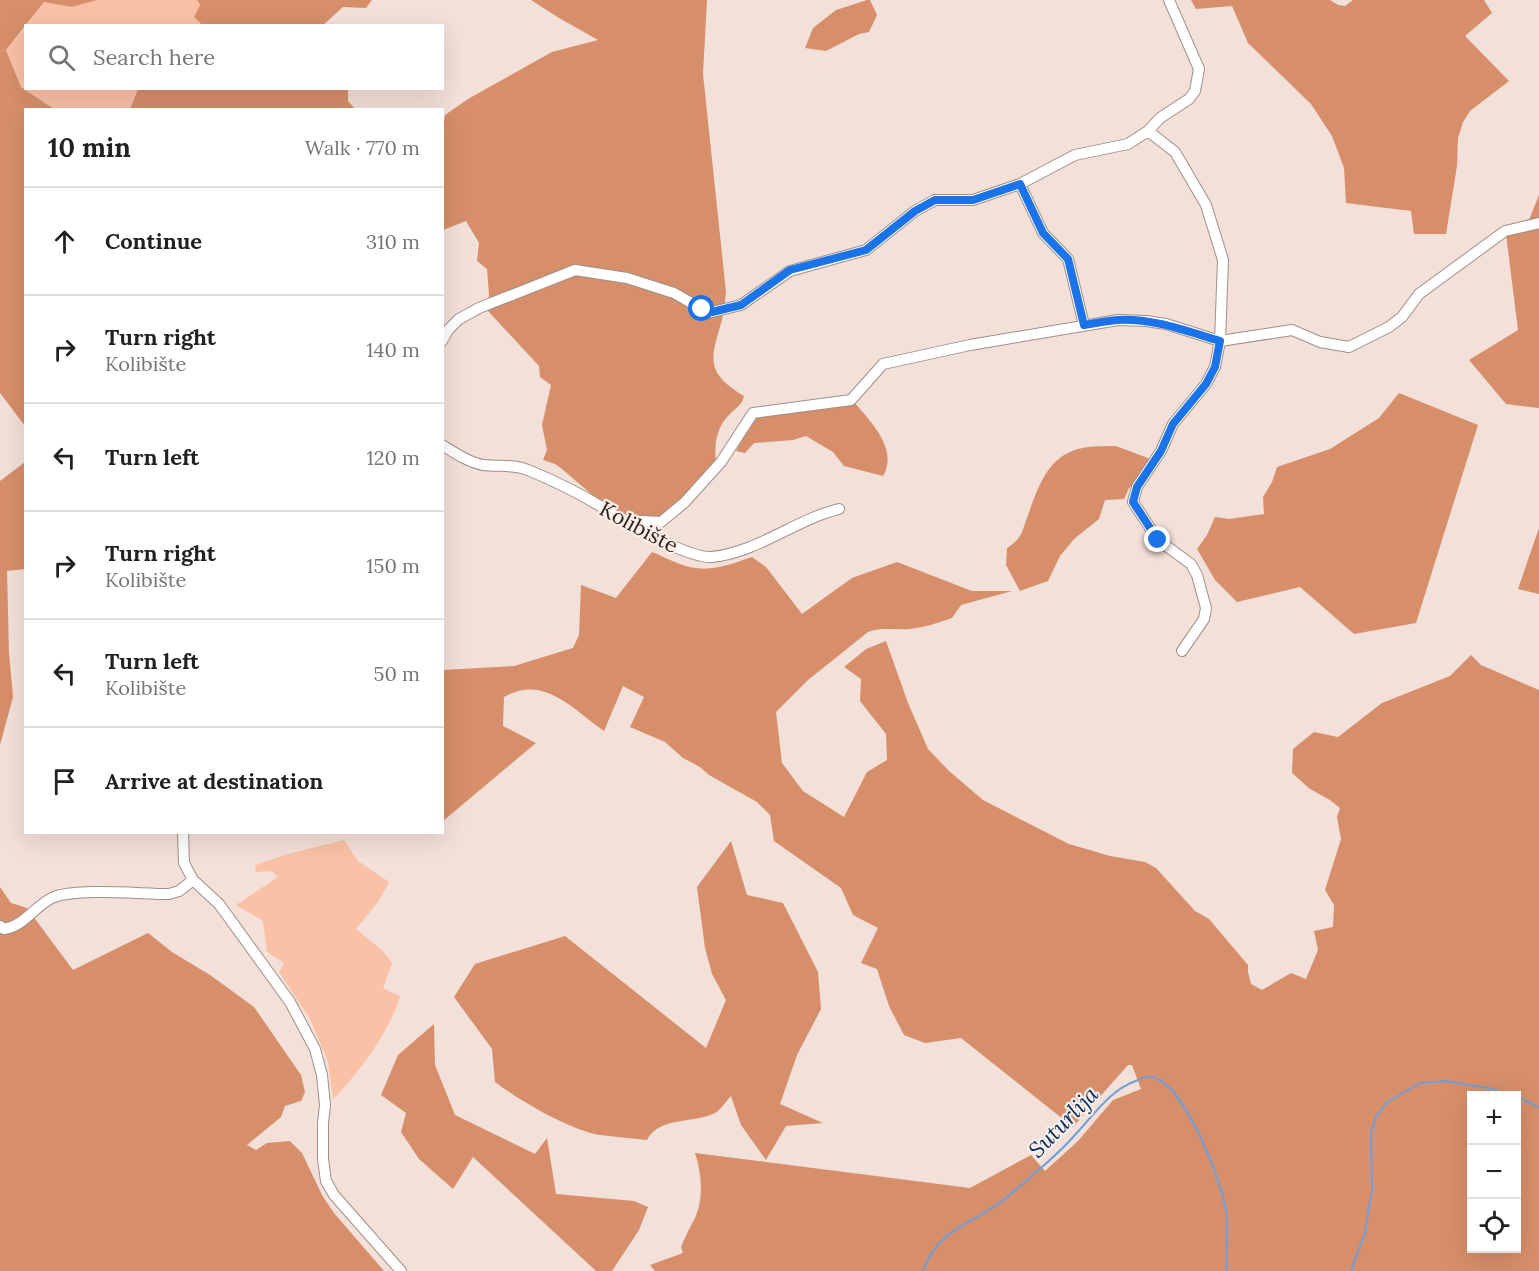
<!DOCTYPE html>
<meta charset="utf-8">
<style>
body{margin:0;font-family:Lora,serif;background:#f6f6f6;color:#202124}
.controls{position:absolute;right:18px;bottom:18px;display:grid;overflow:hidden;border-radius:0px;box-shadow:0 6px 24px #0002}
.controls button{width:54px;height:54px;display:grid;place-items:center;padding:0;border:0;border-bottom:2px solid #e0e0e0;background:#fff;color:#202124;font:30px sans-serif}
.stop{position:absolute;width:18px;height:18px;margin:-14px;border:4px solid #1a73e8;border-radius:50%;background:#fff}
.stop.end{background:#1a73e8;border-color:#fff;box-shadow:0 2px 6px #0008}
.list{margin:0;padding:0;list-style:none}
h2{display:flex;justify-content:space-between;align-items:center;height:78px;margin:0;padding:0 24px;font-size:26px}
h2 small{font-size:20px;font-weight:400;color:#757577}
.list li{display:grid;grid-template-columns:39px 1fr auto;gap:18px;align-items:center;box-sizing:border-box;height:108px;padding:0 24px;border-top:2px solid #e0e0e0}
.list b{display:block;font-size:22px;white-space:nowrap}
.list p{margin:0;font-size:20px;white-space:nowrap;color:#757577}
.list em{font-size:20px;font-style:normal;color:#757577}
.icon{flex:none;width:33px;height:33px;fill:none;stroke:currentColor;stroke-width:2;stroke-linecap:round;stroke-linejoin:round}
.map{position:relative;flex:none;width:1539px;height:1271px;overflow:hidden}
.search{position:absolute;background:#fff;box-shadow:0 6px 24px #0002;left:24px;top:24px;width:420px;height:66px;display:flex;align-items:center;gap:15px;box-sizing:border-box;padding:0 21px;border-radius:0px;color:#757577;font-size:22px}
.panel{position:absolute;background:#fff;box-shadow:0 6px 24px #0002;left:24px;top:108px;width:420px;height:726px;border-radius:0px}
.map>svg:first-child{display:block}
.green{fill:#fac1a6}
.forest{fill:#d78e6a;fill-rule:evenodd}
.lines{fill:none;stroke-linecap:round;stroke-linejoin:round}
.stream{stroke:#6f9fdb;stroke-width:2}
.minor-casing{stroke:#a08f87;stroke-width:12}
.minor{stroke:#fff;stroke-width:10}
.route{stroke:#1a73e8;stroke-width:8}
.labels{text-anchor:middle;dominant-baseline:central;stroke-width:4.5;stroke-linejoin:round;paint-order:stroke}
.street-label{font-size:21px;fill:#2b2421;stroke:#fdeee7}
.water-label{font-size:22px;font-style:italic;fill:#003166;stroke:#fdeee7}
</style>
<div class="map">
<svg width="1539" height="1271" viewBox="0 0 1539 1271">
<rect width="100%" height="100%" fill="#f3e0d8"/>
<path class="green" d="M97 0H197L200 5 194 17 202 26H26L44 2 72 7Z
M26 26V88L138 89 130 109H54L21 87 6 50Z
M344 840 358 861 389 882 378 902 356 929 383 951 392 963 383 988 400 996C392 1028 357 1076 333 1099L328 1062 310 1019 279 972 284 963 267 952 263 921 236 905 278 877 272 871 256 872 255 865 288 854Z"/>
<path class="forest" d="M0 0H97L72 7 44 2 6 50 21 87 54 109 26 110 25 426 0 393Z
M197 0H372L366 8 343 7 322 26 202 25 194 17 200 5Z
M531 0H707L703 74 726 292C725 301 724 311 722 320 711 358 704 372 744 396 742 405 737 407 730 414 716 427 714 445 716 463L663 523 622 517 604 505 562 469 555 464 543 460 547 450 542 425 551 385 540 377 539 366 488 311 489 294 487 269 477 261 479 243 466 221 443 230 442 134 445 115 468 99 552 52 598 40 559 18Z
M867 0H870L877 15 869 32 859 34 826 51 805 48 813 28 836 10Z
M1191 0H1330L1338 5 1345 6 1353 0H1484L1492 13 1465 36 1509 81 1470 111 1463 122 1458 138 1457 166 1446 234H1414L1411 211 1346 203 1344 168 1332 136 1311 104 1248 43 1232 6 1196 9Z
M138 89H348V101L355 109H130Z
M1539 195V408L1506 404 1469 360 1518 330 1506 234 1529 220Z
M1399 393 1478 425 1416 623 1354 634 1300 587 1237 602 1215 580 1197 549 1207 535 1215 517 1229 519 1264 514 1263 497 1272 482 1277 467 1330 449 1379 418Z
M854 402C870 421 899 449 883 476L844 466 833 452 806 436 793 440 754 443 745 453 736 451 755 415Z
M1116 446 1153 460 1140 481 1129 488 1124 499 1105 500 1099 519 1074 539 1060 556 1048 581 1020 591 1006 565 1007 548C1022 538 1021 534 1027 518 1039 485 1048 452 1088 447 1097 446 1107 446 1116 446Z
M25 462V569L7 571 9 653 13 697 0 745V481Z
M1539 528V594L1518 589Z
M652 552C665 557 682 567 696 568 715 571 734 563 752 557L766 567 802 614 852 578 897 562 972 591H1012L961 605 952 618C938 623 925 627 910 629 896 630 881 627 868 632L808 680 776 712 782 763 803 791 844 817 867 772 887 760 886 734 860 701 861 679 844 667 866 649 886 641 908 703 928 749 949 771 983 800 1069 844 1110 856 1145 862 1156 868 1195 911 1209 919 1248 965V972L1251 984 1262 990 1291 973 1306 979 1318 950 1314 931 1333 927 1334 905 1325 890 1341 839 1337 817 1340 808 1330 800 1310 789 1292 773 1293 749 1314 732 1338 737 1382 703 1450 676 1471 655 1481 665 1539 690V1271H655L650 1265 683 1253 681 1247C685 1237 689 1229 694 1220 704 1200 702 1174 695 1153L970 1188 1031 1155 1045 1171 1078 1141 1113 1100 1141 1089 1132 1065H1128L1073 1127 961 1038 925 1043 904 1035 889 1006 877 969 861 963 878 928 853 915 841 888 774 841 770 815 757 802 709 775 700 767 683 758 665 742 630 727 644 697 623 686 604 731C573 709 543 674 504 697L503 726 536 743 443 821V670L514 666 573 648 579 635 581 585 616 598ZM1472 1096H1516V1248H1472Z
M731 841 747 895 783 903 818 972 821 1009 797 1055 780 1104 823 1123 786 1126 766 1160 741 1125 731 1096C726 1101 721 1110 715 1113 694 1124 659 1116 647 1140 631 1138 615 1137 600 1135 570 1130 520 1101 495 1082L492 1049 454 997 475 964 565 936 706 1048 726 1000 712 974 705 948 697 887Z
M0 887 11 903 27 908 73 970 148 933 172 952 210 975 254 1007 301 1075 305 1092 301 1101 285 1106 281 1117 247 1145 256 1150 267 1143 290 1141 302 1153 322 1195 334 1213 384 1271H0Z
M434 1024 435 1065 455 1115 535 1154 547 1138 556 1194 634 1201 648 1207 639 1230 612 1271H596L473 1157 453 1189 419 1159 401 1132 406 1113 381 1095 398 1055Z"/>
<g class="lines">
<path class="stream" d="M1516 1096 1539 1107
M923 1271C937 1232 964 1227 995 1206 1009 1196 1022 1185 1034 1174 1048 1162 1062 1150 1074 1136 1094 1115 1109 1090 1138 1080 1141 1078 1147 1076 1151 1077 1183 1080 1223 1183 1226 1212 1228 1231 1226 1251 1227 1271
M1351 1271 1365 1232 1372 1190 1371 1132 1376 1117 1386 1103 1420 1083 1444 1081 1488 1088 1514 1096"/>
<g class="minor-casing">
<path id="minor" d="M1148 131 1175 152 1206 205 1223 260 1220 341 1215 367 1206 384 1173 424 1161 451 1137 487 1133 502 1158 540 1191 564 1197 575 1206 608 1204 619 1182 651
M1020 184 1043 233 1068 259 1084 325
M442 341 448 330 459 319 479 308 575 270 627 278 674 293 702 309 712 312 741 305 790 271 866 250 915 211 935 200H973L1020 184 1075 155 1128 144 1148 131 1160 118 1189 99 1195 91 1199 69 1169 0
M442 445C455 453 468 462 483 465 498 467 515 464 528 470 555 481 581 494 605 509 611 512 615 516 620 519 637 530 694 559 712 557 756 553 797 519 839 509
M622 520 661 522 685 502 721 462 753 413 851 400 883 364 970 345 1118 320 1146 321 1166 324 1220 341 1292 330 1320 342 1349 347 1389 327 1402 317 1419 294 1505 231 1539 223
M183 832 184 863 193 880 219 904 290 1002 315 1049 322 1075 325 1105 323 1123V1159L326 1181 334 1195 401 1271
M0 926 4 929C25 926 35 905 54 897 80 888 139 894 169 894L179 891 193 880"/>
</g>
<use href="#minor" class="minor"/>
</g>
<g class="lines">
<path class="route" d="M702 309 712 312 741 305 790 270 866 250 915 211 935 200H973L1020 184 1043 233 1068 259 1084 325C1095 323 1106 321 1117 320 1153 318 1186 331 1220 341L1215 367 1206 384 1173 424 1161 451 1137 487 1133 502 1158 540"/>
</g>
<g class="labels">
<g class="street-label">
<text transform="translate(639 527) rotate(28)">Kolibište</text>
</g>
<g class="water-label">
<text transform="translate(1063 1122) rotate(-46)">Suturlija</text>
</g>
</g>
</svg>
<div class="controls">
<button>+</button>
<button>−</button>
<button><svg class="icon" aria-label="locate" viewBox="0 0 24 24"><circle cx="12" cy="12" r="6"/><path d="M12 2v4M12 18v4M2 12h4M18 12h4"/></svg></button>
</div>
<div class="stop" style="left:702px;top:309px"></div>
<div class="stop end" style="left:1158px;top:540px"></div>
<div class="search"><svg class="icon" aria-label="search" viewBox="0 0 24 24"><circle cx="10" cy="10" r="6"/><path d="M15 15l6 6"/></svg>Search here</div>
<section class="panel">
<h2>10 min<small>Walk · 770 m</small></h2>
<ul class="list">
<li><svg class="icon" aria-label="ahead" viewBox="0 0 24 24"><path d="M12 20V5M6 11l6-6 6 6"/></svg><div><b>Continue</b></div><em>310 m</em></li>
<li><svg class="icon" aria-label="right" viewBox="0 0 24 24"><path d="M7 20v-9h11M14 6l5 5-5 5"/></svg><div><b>Turn right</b><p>Kolibište</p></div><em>140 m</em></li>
<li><svg class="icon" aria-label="left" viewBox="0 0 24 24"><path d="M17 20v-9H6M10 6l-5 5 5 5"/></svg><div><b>Turn left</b></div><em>120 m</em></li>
<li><svg class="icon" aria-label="right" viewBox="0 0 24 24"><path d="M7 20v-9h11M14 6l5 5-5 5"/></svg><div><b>Turn right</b><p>Kolibište</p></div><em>150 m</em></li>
<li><svg class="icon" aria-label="left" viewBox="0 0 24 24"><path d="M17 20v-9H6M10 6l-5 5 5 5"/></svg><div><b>Turn left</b><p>Kolibište</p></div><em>50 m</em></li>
<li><svg class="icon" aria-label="arrive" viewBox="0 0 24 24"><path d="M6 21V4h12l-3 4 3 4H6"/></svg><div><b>Arrive at destination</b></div></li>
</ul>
</section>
</div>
